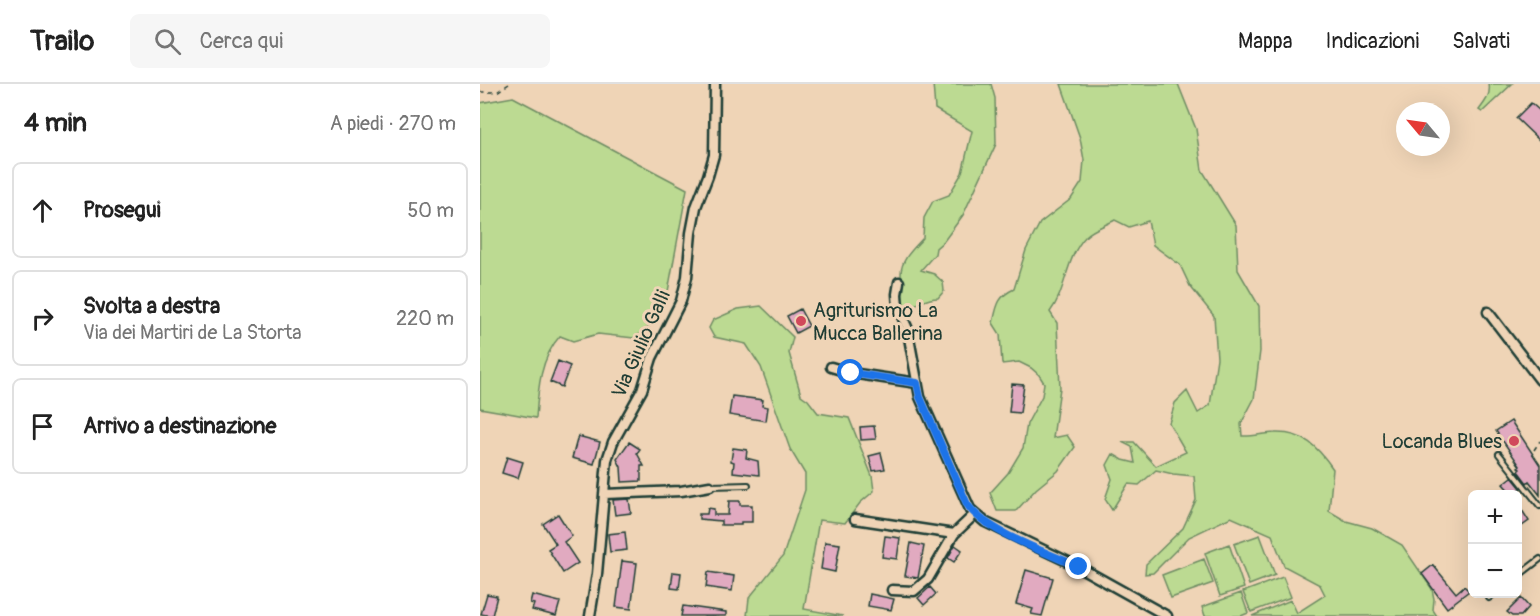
<!DOCTYPE html>
<html lang="it">
<meta charset="utf-8">
<style>
body{margin:0;font-family:Pangolin,sans-serif;background:#f6f6f6;color:#222}
.controls{position:absolute;right:18px;bottom:18px;display:grid;overflow:hidden;border-radius:9px;box-shadow:0 6px 24px #0002}
.controls button{width:54px;height:54px;display:grid;place-items:center;padding:0;border:0;border-bottom:2px solid #e0e0e0;background:#fff;color:#222;font:30px sans-serif}
.compass{position:absolute;left:916px;top:18px;width:54px;height:54px;border-radius:50%;background:#fff;box-shadow:0 6px 24px #0002;rotate:299deg}
.stop{position:absolute;width:18px;height:18px;margin:-14px;border:4px solid #1a73e8;border-radius:50%;background:#fff}
.stop.end{background:#1a73e8;border-color:#fff;box-shadow:0 2px 6px #0008}
.list{margin:0;padding:0;list-style:none}
h2{display:flex;justify-content:space-between;align-items:center;height:78px;margin:0;padding:0 24px;font-size:26px}
h2 small{font-size:20px;font-weight:400;color:#767676}
.list li{display:grid;grid-template-columns:39px 1fr auto;gap:18px;align-items:center;box-sizing:border-box;height:96px;margin:0 12px 12px;padding:0 12px;border:2px solid #e0e0e0;border-radius:9px}
.list b{display:block;font-size:22px;white-space:nowrap}
.list p{margin:0;font-size:20px;white-space:nowrap;color:#767676}
.list em{font-size:20px;font-style:normal;color:#767676}
.icon{flex:none;width:33px;height:33px;fill:none;stroke:currentColor;stroke-width:2;stroke-linecap:round;stroke-linejoin:round}
.map{position:relative;flex:none;width:1060px;height:532px;overflow:hidden}
header{display:flex;align-items:center;gap:36px;box-sizing:border-box;height:84px;padding:0 30px;background:#fff;border-bottom:2px solid #e0e0e0}
header strong{font-size:28px}
nav{display:flex;gap:33px;margin-inline-start:auto;font-size:21px}
.search{width:420px;height:54px;background:#f6f6f6;display:flex;align-items:center;gap:15px;box-sizing:border-box;padding:0 21px;border-radius:9px;color:#767676;font-size:22px}
main{display:flex}
aside{flex:1;background:#fff}
.map>svg:first-child{display:block}
.green{fill:#bcda92;stroke:#6e8c63;stroke-width:1.5}
.building{fill:#e1aac0;stroke:#1f3d34;stroke-width:1.5}
.lines{fill:none;stroke-linecap:round;stroke-linejoin:round}
.service-casing{stroke:#1f3d34;stroke-width:8}
.minor-casing{stroke:#1f3d34;stroke-width:13}
.path{stroke:#1f3d34;stroke-width:1.5;stroke-dasharray:4.5 4.5;stroke-linecap:butt}
.service{stroke:#efd4b6;stroke-width:4}
.minor{stroke:#efd4b6;stroke-width:8}
.route{stroke:#1a73e8;stroke-width:8}
.poi-dot{fill:#d1495b;stroke:#efd4b6;stroke-width:2}
.labels{text-anchor:middle;dominant-baseline:central;stroke-width:6;stroke-linejoin:round;paint-order:stroke}
.poi-label{font-size:20px;fill:#1f3d34;stroke:#efd4b6;text-anchor:start}
.street-label{font-size:20px;fill:#1f3d34;stroke:#efd4b6}
</style>
<header>
<strong>Trailo</strong>
<div class="search"><svg class="icon" aria-label="search" viewBox="0 0 24 24"><circle cx="10" cy="10" r="6"/><path d="M15 15l6 6"/></svg>Cerca qui</div>
<nav><a>Mappa</a><a>Indicazioni</a><a>Salvati</a></nav>
</header>
<main>
<aside>
<h2>4 min<small>A piedi · 270 m</small></h2>
<ul class="list">
<li><svg class="icon" aria-label="ahead" viewBox="0 0 24 24"><path d="M12 20V5M6 11l6-6 6 6"/></svg><div><b>Prosegui</b></div><em>50 m</em></li>
<li><svg class="icon" aria-label="right" viewBox="0 0 24 24"><path d="M7 20v-9h11M14 6l5 5-5 5"/></svg><div><b>Svolta a destra</b><p>Via dei Martiri de La Storta</p></div><em>220 m</em></li>
<li><svg class="icon" aria-label="arrive" viewBox="0 0 24 24"><path d="M6 21V4h12l-3 4 3 4H6"/></svg><div><b>Arrivo a destinazione</b></div></li>
</ul>
</aside>
<div class="map">
<svg width="1060" height="532" viewBox="0 0 1060 532">
<rect width="100%" height="100%" fill="#efd4b6"/>
<filter id="ink" filterUnits="userSpaceOnUse"><feTurbulence type="fractalNoise" baseFrequency=".0167" numOctaves="2"/><feDisplacementMap in="SourceGraphic" scale="12" xChannelSelector="R" yChannelSelector="G"/><feConvolveMatrix kernelMatrix="1 2 1 2 8 2 1 2 1" color-interpolation-filters="sRGB"/></filter>
<g filter="url(#ink)">
<path class="green" d="M453 0H511L515 14 516 60 483 131 464 157 456 164 455 170 441 186 454 190 463 198 464 207 458 214C446 214 437 221 425 224L420 218C426 204 421 203 421 190 421 175 434 164 443 154L444 134 453 117 469 111 482 89 492 47 455 25Z
M581 0H698L716 45 722 86 756 141 758 186 779 222 780 267 774 315 761 340 762 352C773 353 784 349 795 349 824 348 838 363 853 385L849 427 866 437 892 444 922 461 952 505 954 515 953 526 957 532H772L811 516 817 529 845 511 840 501 804 482 792 451 751 433 709 453 673 489 665 490 666 480 703 444 716 416 714 392 693 390 676 386 659 401 648 400 632 426 625 415 632 395 627 381 633 370 643 376 655 379 652 363 642 358H654L676 382 706 368 689 339 695 319 707 307 718 329 730 321 737 274 734 232 710 202 700 181 673 161 668 137 649 143 635 136C626 141 613 145 606 152 585 174 587 206 570 228L577 239 580 304 573 354 587 351 595 363 578 387 556 405 536 427H517L510 409 528 389 543 364 547 340 562 312 564 299 559 291 551 284 539 278 522 280 520 250 513 239C517 222 517 213 534 205L546 166 560 139 591 115 602 98 604 76 600 54Z
M1009 0H1032L1002 28 999 26C1005 18 1011 11 1009 0Z
M33 13 207 105 187 213 171 241 154 254 118 250 93 257 80 252C60 274 58 306 56 334L0 324V19Z
M281 222 313 253 309 269 321 311 328 316 338 329 369 334 392 392 394 407 380 419 365 439 339 436 324 525 363 532H267L269 514 303 472 325 406V390L310 365 281 283 266 260 234 253 229 244 233 236 258 225Z
M780 451 795 491 769 501 754 460Z
M749 460 764 504 740 512 725 469Z
M724 475 733 499 691 514 682 491Z
M803 493 811 513 771 528 763 508Z
M761 509 768 529 761 532H725L722 523Z"/>
<path class="building" d="M1051 19 1060 27V57L1036 34Z
M320 225 329 242 316 249 307 232Z
M78 277 90 282 82 303 70 298Z
M532 300 544 301 540 329 529 328Z
M252 312 283 316 282 322 288 323 286 337 249 331Z
M1031 337 1060 381V411L1049 397 1047 399 1038 387 1040 385 1038 383 1040 382 1016 347Z
M394 342 396 355 381 356 380 343Z
M98 352 120 358 114 380 92 374Z
M149 358 160 365 157 369 164 382H161V397L142 398 141 383 137 375Z
M253 364 267 366 266 374 278 377 279 391 253 388 254 378 251 377Z
M401 369 405 385 393 387 389 372Z
M27 373 43 378 38 394 22 389Z
M1032 393 1041 404 1033 411 1023 400Z
M149 415 151 429 135 431 133 416Z
M249 417H260V421H272V438H261V441H241V437L219 435V430H227L228 424 234 425V431H248Z
M1038 420 1049 437 1042 442 1038 436Z
M78 430 92 452 84 458 98 479 83 489 68 465 76 460 63 440Z
M145 448 147 466 130 468 128 450Z
M405 452 420 454 417 475 402 473Z
M345 458 360 460 355 488 341 485Z
M431 459 444 462 438 494 425 492Z
M475 461 482 466 474 478 468 474Z
M142 477 157 479 151 525 136 523Z
M953 481 976 509 984 502 989 507 967 524 942 490Z
M546 486 573 494 562 532 551 530 553 525 536 520Z
M193 488 201 489 199 505 191 504Z
M228 488 254 492 252 507 226 503Z
M450 503 456 510 444 521 438 514Z
M7 510 17 512 12 532 1 530Z
M390 510 414 515 411 526 388 522Z
M52 511 80 518 76 532 52 526 54 520 50 519Z
M1041 514 1049 523 1041 532H1032L1027 528Z
M203 522 246 528V532H201Z"/>
<g class="lines">
<g class="service-casing">
<path id="service" d="M1019 370 1060 422
M231 402 268 401
M1038 492 1060 475
M1009 514 1014 510"/>
</g>
<g class="minor-casing">
<path id="minor" d="M419 198 417 210 418 224 427 243 440 313 490 425 505 438 599 483 687 532
M1008 228 1060 296
M351 283 371 289 437 299
M124 410 201 407 230 402
M375 435 474 450
M412 506 434 507 448 495 474 450 495 430
M110 532 117 490 127 376 133 358 162 306 172 274 201 217 207 193 211 149 216 123 228 92 234 71 235 0"/>
</g>
<path class="path" d="M0 8H17L29 0
M1054 366 1060 357"/>
<use href="#service" class="service"/>
<use href="#minor" class="minor"/>
</g>
</g>
<g class="lines" filter="url(#ink)">
<path class="route" d="M371 289 437 299 440 313 487 420C504 447 568 469 599 483"/>
</g>
<g class="poi-dot">
<circle cx="321" cy="237" r="6"/>
<circle cx="1034" cy="357" r="6"/>
</g>
<g class="labels">
<g class="poi-label">
<text x="333" y="226">Agriturismo La<tspan x="333" dy="23">Mucca Ballerina</tspan></text>
<text x="1022" y="357" text-anchor="end">Locanda Blues</text>
</g>
<g class="street-label">
<text transform="translate(161 260) rotate(-66)">Via Giulio Galli</text>
</g>
</g>
</svg>
<div class="controls">
<button>+</button>
<button>−</button>
</div>
<svg class="compass" viewBox="-18 -18 36 36"><path d="M0-13l5 13h-10z" fill="#e53935"/><path d="M0 13l5-13h-10z" fill="#767676"/></svg>
<div class="stop" style="left:371px;top:289px"></div>
<div class="stop end" style="left:599px;top:483px"></div>
</div>
</main>
